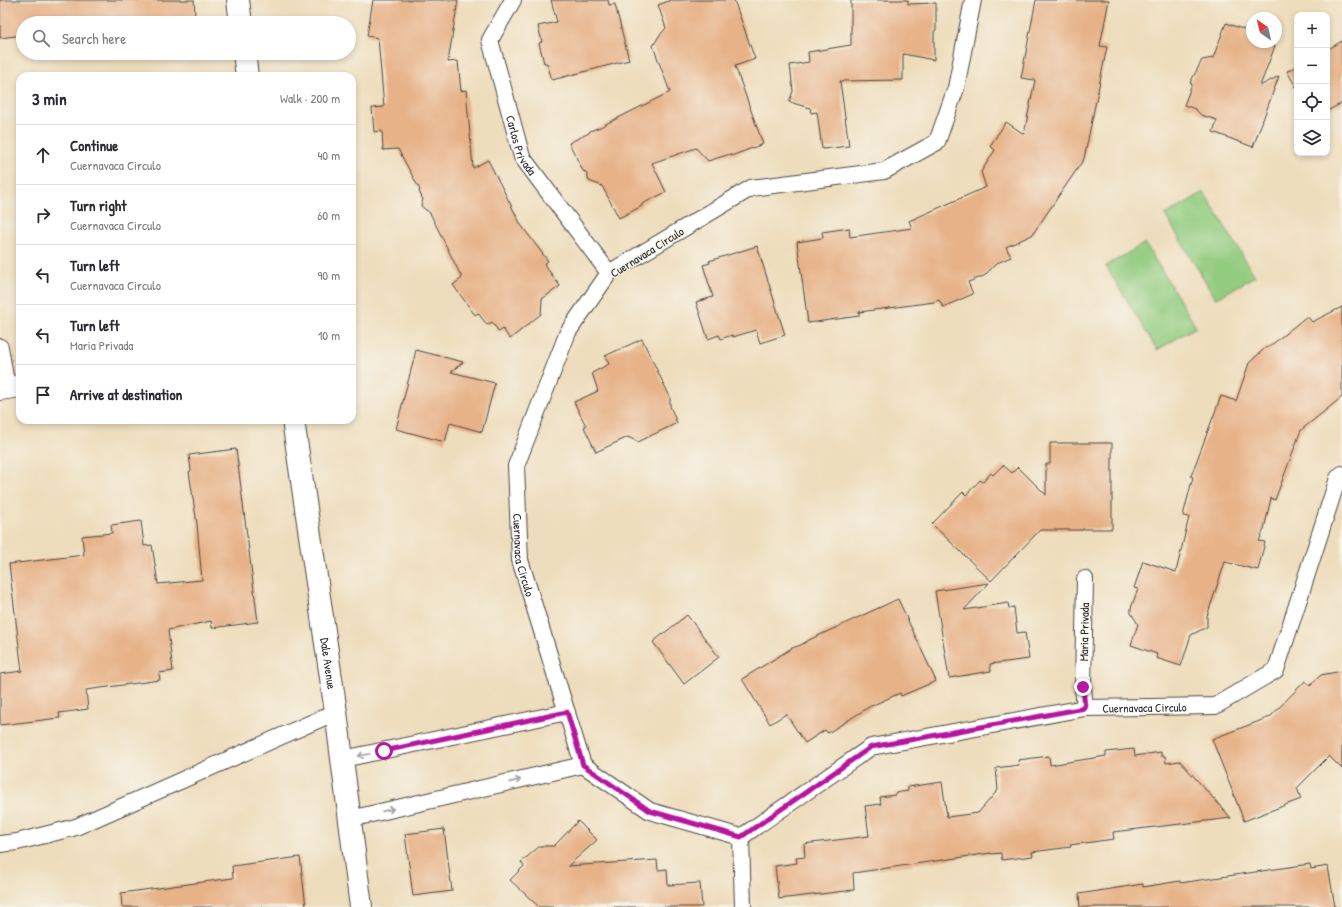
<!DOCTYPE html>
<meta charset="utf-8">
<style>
body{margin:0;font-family:"Patrick Hand",sans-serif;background:#f2f2f3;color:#2b2b33}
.controls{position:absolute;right:12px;top:12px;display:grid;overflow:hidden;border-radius:8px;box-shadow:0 2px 6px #0003}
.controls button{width:36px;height:36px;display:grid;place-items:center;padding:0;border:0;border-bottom:1px solid #e1e1e2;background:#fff;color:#2b2b33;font:20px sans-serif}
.compass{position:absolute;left:1246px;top:12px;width:36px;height:36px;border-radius:50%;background:#fff;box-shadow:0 2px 6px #0003;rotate:326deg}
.stop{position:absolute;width:12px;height:12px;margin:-9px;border:3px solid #b5179e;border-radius:50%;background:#fff}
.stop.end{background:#b5179e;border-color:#fff;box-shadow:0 1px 4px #0008}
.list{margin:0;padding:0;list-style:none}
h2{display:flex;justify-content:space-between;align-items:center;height:52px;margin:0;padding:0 16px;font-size:17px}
h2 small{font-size:13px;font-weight:400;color:#7c7c81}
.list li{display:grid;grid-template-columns:26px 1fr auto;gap:12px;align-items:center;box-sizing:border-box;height:60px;padding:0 16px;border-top:1px solid #e1e1e2}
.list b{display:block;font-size:15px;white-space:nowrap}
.list p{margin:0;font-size:13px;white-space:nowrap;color:#7c7c81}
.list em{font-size:13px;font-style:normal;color:#7c7c81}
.icon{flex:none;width:22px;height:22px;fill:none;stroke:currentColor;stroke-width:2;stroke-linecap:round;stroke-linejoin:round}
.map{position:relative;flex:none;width:1342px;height:907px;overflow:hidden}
.search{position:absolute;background:#fff;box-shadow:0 2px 6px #0003;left:16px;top:16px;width:340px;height:44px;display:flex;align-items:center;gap:10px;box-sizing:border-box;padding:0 14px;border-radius:22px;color:#7c7c81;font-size:15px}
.panel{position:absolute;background:#fff;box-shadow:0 2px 6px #0003;left:16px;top:72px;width:340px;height:352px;border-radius:12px}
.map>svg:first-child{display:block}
.pitch{fill:#93cc80;stroke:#5f7c56}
.building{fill:#e7b288}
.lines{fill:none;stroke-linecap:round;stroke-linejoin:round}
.lane-casing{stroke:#484641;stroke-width:18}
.street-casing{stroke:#484641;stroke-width:24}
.lane{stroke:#fff;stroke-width:16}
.street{stroke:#fff;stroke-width:22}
.oneway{stroke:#a0a0a0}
.route{stroke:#b5179e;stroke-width:5}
.labels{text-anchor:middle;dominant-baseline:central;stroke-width:3;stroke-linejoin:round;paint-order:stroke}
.street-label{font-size:12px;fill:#2b2b2b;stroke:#f7f3e8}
</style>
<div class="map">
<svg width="1342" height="907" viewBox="0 0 1342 907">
<rect width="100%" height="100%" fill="#f7f3e8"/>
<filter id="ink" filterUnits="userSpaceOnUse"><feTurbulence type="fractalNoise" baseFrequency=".025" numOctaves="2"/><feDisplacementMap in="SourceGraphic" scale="8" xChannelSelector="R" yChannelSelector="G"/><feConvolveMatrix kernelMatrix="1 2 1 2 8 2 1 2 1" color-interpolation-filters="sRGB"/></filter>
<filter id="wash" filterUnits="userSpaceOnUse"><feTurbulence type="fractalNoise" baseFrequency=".012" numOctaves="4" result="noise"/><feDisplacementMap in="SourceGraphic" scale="16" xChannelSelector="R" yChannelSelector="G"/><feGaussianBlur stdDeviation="0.9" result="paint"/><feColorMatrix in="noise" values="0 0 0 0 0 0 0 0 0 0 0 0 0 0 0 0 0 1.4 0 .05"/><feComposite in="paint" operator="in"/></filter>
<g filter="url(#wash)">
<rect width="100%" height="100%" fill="#eeddbc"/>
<path class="pitch" d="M1204 192 1255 276 1216 299 1165 215Z
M1145 243 1196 327 1157 350 1106 266Z"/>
<g id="blocks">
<path class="building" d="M0 0H194L195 15 125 23H23V35L0 38Z
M373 0H458L448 62 458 61 461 91 466 90 473 168 488 160 521 225 548 261 544 264 560 286 542 299 541 314 510 339 503 329 499 332 492 322 487 325 478 313 475 315 453 285 462 278 430 213 421 206 423 200 419 191 420 190 398 149 383 150 382 131 374 132 372 108 384 107 378 38 367 36Z
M551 0H608L609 5 615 4 629 60 552 80 547 63H544L539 43 542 42 538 26 557 22Z
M671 0H734L755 59 735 66 763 144 731 156 730 154 708 161 696 148 652 163 666 192 642 204V206L619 218 602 186 589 181 586 172 583 171 569 143 589 133 590 131 600 127 670 92 653 46 659 36 666 28 658 5Z
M851 0H908V4L936 3V30L934 31V60L903 54V80L840 81 849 146 822 149 817 112 811 113 810 108 789 102 793 91 790 65 809 62 808 52 851 45Z
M1036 0H1109L1100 46 1107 47 1084 159 1032 235 1006 247 1011 257 997 263 984 276 968 282 973 294 943 307 939 300 934 302 859 312V316L808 323 797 242 823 238 822 232 849 228 850 237 912 228 909 221 986 187 981 172 995 150 990 146 1006 122 1024 134 1035 80 1021 78Z
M1226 23 1251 32 1249 37 1252 38V42H1264L1275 46 1260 86 1279 76 1253 147 1213 132 1217 120 1201 115 1195 109 1184 105 1192 84 1190 83 1202 60 1213 58Z
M1342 41V103L1327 111V50Z
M1297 66V89L1287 71Z
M757 246 785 335 760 343 756 330 733 337 732 335 721 339 719 335 708 339 696 302 713 297 703 265 710 263 709 261Z
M1342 307V397L1301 430 1275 500 1271 498 1264 529 1259 541 1265 542 1258 570 1225 562 1207 616V627L1191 635 1181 666 1156 658 1157 654 1131 645 1138 624 1131 613V608L1138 589 1134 588 1143 561 1176 572 1189 517 1183 516 1193 477 1191 476 1221 396 1236 401 1249 363 1262 351 1265 348 1269 347 1307 316 1312 322Z
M642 339 670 397V406L677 423 638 442 628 437 596 452 584 427 586 426 574 402 598 391 592 373 609 364 605 356Z
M416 350 463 362 451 372 495 383 482 432 450 423 445 442 396 429Z
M1050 443H1112V529H1083V530H1040L991 581 932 524 963 492 966 495 980 480 983 482 991 473 993 475 1003 465 1012 473 1018 467 1046 495V464H1050Z
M236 449 258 622 212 628 211 621 168 630 173 671 159 673 160 680 86 690 88 709 59 713 60 718 0 725V674L22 671 9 564 84 555 82 536 112 533 111 525 141 521 144 546 152 545 158 584 202 580 197 524 189 472 191 471 189 455Z
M989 583 964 610 1008 603 1009 608 1014 607 1017 633 1025 632 1029 659 990 664 991 671 949 678 935 591Z
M898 599 936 681 901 696 900 693 869 707 828 733 825 730 805 743 786 714 770 724 742 679 792 648 801 645 809 640Z
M687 615 719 657 684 684 653 642Z
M1342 671V769L1329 756 1297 788 1301 799 1244 821 1212 739 1270 717 1305 681 1310 685 1321 675Z
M1134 749 1135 756 1161 752V756H1165L1166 763 1180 761 1231 818 1113 832 1114 839 1070 845 1071 847 1032 852 1033 856 1002 860 1001 853 991 854V853L853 873 854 890 779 899 775 866 797 863 796 858 805 857 804 844 869 836 865 806 881 804 880 797 895 795V793L908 791V787L942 782 947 817 978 813 998 790 996 768 1019 765 1018 760 1049 756 1050 765 1106 756V752Z
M578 821 597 840 568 866 657 860 658 870 667 869 668 885 700 883 702 907H539L510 880 524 866 521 862 540 846H554Z
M444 829 452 891 413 896 405 834Z
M300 857 306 907H122L121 893 233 878 232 866Z
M1310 864 1311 869 1328 866 1335 907H1080L1079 894 1143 884V887L1180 881V883Z"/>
</g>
</g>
<g filter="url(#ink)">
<use href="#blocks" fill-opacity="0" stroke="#484641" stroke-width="1"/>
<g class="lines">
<g class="lane-casing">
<g id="lane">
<path id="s1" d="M513 0 490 40 522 157 609 273"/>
<path id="s2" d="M973 0 956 88 937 142 884 171 751 188 609 273 568 332 516 466 520 560 583 765 650 811 741 837 871 747 1085 708 1215 706 1276 670 1338 478 1342 474"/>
<path d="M0 347 7 388"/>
<path d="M1085 579 1083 687 1085 708"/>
<path d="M343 759 567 712"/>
<path d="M350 819 583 765"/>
<path d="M741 837 743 907"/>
<path d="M0 844 17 842 76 827 336 712"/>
</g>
</g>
<g class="street-casing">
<g id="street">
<path d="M238 0 241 23"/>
<path d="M244 53 247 76"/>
<path d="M0 389 20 386"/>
<path id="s3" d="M293 420 336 712 361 907"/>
</g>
</g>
<use href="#lane" class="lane"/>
<use href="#street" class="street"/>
</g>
<defs><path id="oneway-shaft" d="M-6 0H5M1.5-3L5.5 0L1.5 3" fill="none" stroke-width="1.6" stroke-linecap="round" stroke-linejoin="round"/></defs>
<g class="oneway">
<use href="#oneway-shaft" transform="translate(364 755) rotate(168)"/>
<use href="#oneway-shaft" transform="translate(515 781) rotate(-13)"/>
<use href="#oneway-shaft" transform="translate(388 810) rotate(-13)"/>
</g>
</g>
<g class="lines" filter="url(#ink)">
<path class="route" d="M384 751 567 712 583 765 650 811 741 837 871 747 1085 708 1083 687"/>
</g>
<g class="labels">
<g class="street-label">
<text stroke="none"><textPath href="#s1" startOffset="156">Carlos Privada</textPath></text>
<text transform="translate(647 252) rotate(-32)">Cuernavaca Circulo</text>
<text stroke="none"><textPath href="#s2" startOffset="812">Cuernavaca Circulo</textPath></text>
<text transform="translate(1084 632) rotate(-89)">Maria Privada</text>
<text stroke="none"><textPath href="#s3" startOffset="246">Dale Avenue</textPath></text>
<text stroke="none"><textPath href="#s2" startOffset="1642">Cuernavaca Circulo</textPath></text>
</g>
</g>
</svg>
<div class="controls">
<button>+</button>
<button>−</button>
<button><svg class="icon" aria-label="locate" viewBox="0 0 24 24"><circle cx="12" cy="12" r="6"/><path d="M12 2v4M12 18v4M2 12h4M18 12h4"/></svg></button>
<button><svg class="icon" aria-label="layers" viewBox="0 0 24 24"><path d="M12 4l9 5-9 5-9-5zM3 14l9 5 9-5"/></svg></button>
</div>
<svg class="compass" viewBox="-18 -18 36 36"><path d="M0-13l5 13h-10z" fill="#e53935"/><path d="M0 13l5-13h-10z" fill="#7c7c81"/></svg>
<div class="stop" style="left:384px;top:751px"></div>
<div class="stop end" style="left:1083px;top:687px"></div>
<div class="search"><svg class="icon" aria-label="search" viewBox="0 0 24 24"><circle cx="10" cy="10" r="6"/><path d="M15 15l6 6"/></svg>Search here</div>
<section class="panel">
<h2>3 min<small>Walk · 200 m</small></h2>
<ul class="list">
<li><svg class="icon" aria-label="ahead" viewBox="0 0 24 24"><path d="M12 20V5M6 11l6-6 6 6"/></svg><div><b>Continue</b><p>Cuernavaca Circulo</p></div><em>40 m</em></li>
<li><svg class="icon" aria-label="right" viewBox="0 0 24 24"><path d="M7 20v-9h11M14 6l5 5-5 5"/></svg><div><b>Turn right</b><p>Cuernavaca Circulo</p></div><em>60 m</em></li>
<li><svg class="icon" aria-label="left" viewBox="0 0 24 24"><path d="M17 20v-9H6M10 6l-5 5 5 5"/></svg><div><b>Turn left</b><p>Cuernavaca Circulo</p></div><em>90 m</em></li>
<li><svg class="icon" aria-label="left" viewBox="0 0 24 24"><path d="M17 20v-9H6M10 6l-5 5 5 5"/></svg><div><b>Turn left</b><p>Maria Privada</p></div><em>10 m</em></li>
<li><svg class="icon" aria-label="arrive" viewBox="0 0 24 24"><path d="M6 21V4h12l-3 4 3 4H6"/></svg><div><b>Arrive at destination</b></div></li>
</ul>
</section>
</div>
